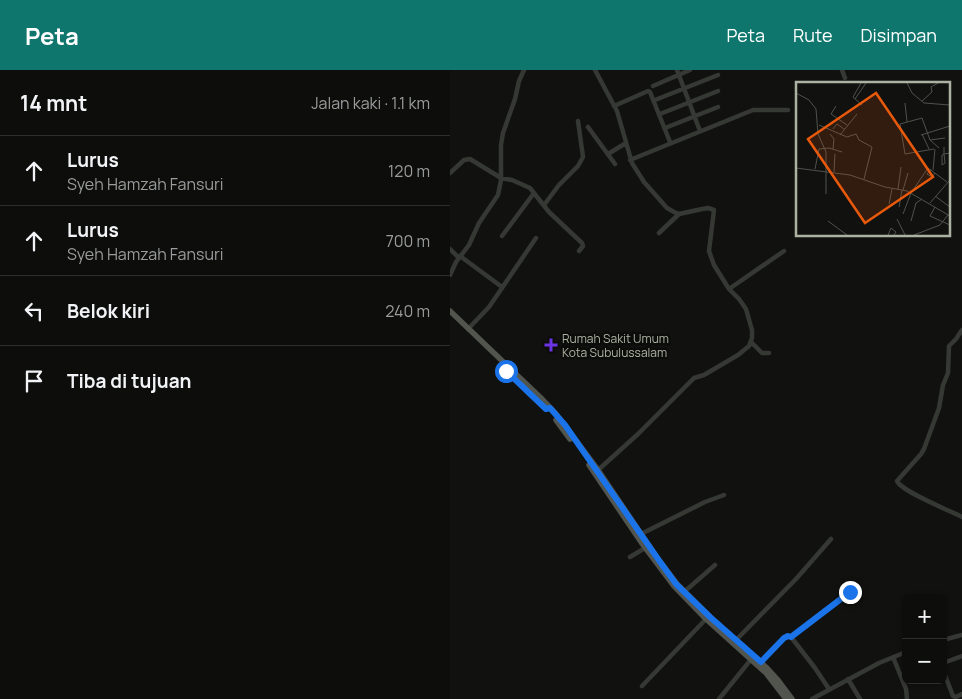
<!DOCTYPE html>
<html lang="id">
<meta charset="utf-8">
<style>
body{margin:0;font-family:Manrope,sans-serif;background:#1b1c1a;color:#f1f3f6}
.controls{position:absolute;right:15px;bottom:15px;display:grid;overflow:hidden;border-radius:8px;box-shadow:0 1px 4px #0004}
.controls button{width:45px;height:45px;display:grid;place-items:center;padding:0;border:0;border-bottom:1px solid #2d2e2d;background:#0d0e0c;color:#f1f3f6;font:25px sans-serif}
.stop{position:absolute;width:15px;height:15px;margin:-11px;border:4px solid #1a73e8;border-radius:50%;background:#fff}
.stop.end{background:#1a73e8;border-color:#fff;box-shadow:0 1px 5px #0008}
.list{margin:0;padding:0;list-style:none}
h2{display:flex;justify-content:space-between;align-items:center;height:65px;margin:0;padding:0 20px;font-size:21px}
h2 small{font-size:16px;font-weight:400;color:#9a9c9d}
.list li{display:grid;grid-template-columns:32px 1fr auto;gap:15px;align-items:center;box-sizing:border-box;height:70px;padding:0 20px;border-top:1px solid #2d2e2d}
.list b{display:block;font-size:19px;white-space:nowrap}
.list p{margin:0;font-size:16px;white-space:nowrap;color:#9a9c9d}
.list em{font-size:16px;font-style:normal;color:#9a9c9d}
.icon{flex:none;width:28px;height:28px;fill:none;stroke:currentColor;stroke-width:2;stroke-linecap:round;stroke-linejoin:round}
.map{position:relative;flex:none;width:512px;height:629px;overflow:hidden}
header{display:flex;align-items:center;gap:30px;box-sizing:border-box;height:70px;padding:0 25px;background:#0f766e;color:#fff}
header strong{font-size:24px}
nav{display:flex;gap:28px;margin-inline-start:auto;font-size:18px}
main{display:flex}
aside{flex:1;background:#0d0e0c}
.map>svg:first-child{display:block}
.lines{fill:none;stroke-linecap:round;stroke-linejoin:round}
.minor{stroke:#363834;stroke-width:4.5}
.major{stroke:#52554e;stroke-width:5.5}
.route{stroke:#1a73e8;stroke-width:6}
.poi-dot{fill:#6d34e6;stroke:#0c0d0b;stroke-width:2}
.labels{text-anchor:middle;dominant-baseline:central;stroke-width:5;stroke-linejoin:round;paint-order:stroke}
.poi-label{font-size:12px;fill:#acb2a2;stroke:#0c0d0b;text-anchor:start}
.inset-road{fill:none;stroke:#4f524a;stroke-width:1}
.view{fill:#e8590c;fill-opacity:0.15;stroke:#e8590c;stroke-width:2.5}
.inset-edge{fill:none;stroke:#acb2a2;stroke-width:2.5}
</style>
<header>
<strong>Peta</strong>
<nav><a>Peta</a><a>Rute</a><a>Disimpan</a></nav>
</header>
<main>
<aside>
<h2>14 mnt<small>Jalan kaki · 1.1 km</small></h2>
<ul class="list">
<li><svg class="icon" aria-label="ahead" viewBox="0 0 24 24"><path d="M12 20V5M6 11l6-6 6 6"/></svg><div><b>Lurus</b><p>Syeh Hamzah Fansuri</p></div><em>120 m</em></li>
<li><svg class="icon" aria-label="ahead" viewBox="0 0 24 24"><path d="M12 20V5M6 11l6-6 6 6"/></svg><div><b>Lurus</b><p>Syeh Hamzah Fansuri</p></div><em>700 m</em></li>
<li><svg class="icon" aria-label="left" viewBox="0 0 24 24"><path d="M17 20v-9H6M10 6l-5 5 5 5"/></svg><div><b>Belok kiri</b></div><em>240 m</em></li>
<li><svg class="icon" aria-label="arrive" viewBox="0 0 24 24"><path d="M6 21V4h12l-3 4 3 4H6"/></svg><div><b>Tiba di tujuan</b></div></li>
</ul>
</aside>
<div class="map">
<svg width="512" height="629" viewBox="0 0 512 629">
<rect width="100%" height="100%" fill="#111210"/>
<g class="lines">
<path class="minor" d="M145 0 167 41 182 93 194 112 217 138 224 142 229 144 252 139 258 138 264 140 259 181 264 195 279 219 289 229 296 239 302 260V268L299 276 288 285 254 305 244 308 188 364 147 401
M227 0 250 61
M392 0 395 8
M203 16 240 0
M205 30 268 5
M164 36 198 21 200 22 220 72
M210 44 268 21
M138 57 165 94
M215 58 268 37
M158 84 176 73
M180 90 303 40H338
M0 103 14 90 20 89 51 108 62 110 80 118 99 142 132 173 133 176 129 181
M94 135 109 115 128 96 133 87 128 51
M209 163 229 144
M52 166 84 123
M0 179 9 188
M10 186 52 217
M0 205 6 192 19 175 29 153 48 125 51 110V75L53 63 65 29 69 11 74 0
M279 219 334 181
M18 259 39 237 86 168
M512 260 506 269 499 276 498 303 493 315 489 338 474 379 471 384 447 411C452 422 499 440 512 447
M301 272 312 283H319
M191 464 255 432 274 425
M180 487 195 478
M234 522 265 495
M341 567 365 598 379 619
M286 570 346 509 381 469
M493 570 512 565
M443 587 456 619 457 629
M311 592 334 568 338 567H341L400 522
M493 593 512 586
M493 600 503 626 506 627 512 624
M398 609 410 629
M192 616 256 549
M269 629 303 587
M362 629 429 593 456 582"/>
<path class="major" d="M0 241 91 328 106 344 148 400 208 489 227 514 260 547 317 598 327 609 342 629
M78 322 95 338
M106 350 120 369
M139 395 191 472 224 516 256 549 316 603 336 629"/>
</g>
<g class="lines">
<path class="route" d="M56 301 96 339 100 338 115 355 208 489 226 514 260 547 311 592 334 568 338 566 341 567 400 522"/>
</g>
<path class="poi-dot" d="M98.5 267.5h5v5h5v5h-5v5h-5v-5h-5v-5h5z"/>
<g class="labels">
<g class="poi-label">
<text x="112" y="268">Rumah Sakit Umum<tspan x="112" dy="14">Kota Subulussalam</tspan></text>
</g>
</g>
<g transform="translate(346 12)">
<rect width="154" height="154" fill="#111210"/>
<path class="inset-road" d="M65 1 57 15 66 23M111 1 116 11 128 21 154 23M0 11 13 18 20 27 22 52 30 70V112M59 17 70 1M126 19 136 10 135 5 142 1M109 21 111 40M40 24 35 32 51 43M23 43 51 55 60 52 63 58 76 65 68 97M37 47 41 42 48 47M34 52 38 57 37 67M126 52 133 67M44 53 61 32M125 53 154 44M134 58 149 56M148 65V72L149 81 146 83V73L148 72 154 71M138 67 109 72 104 42 126 36 134 58 143 66M0 86 54 93 89 105 111 109 154 134M19 87 23 67 33 66 46 70M135 87 131 92 136 95 139 91M137 88 139 67M38 90 39 72M102 107 105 85M107 108 112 91M139 114 154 125M134 121 154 98M93 122 96 107M103 125 106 108M139 125 134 134 154 143M107 132 115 111 132 86 151 100M101 137 109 153M32 139 51 153M115 139 120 121 126 117M92 153 95 146 100 150 98 153M118 153 144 143 152 133"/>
<path class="view" d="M80 11 137 95 69 141 12 57Z"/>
<rect width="154" height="154" class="inset-edge"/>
</g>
</svg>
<div class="controls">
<button>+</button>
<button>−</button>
</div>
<div class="stop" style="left:56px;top:301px"></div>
<div class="stop end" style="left:400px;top:522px"></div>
</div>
</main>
